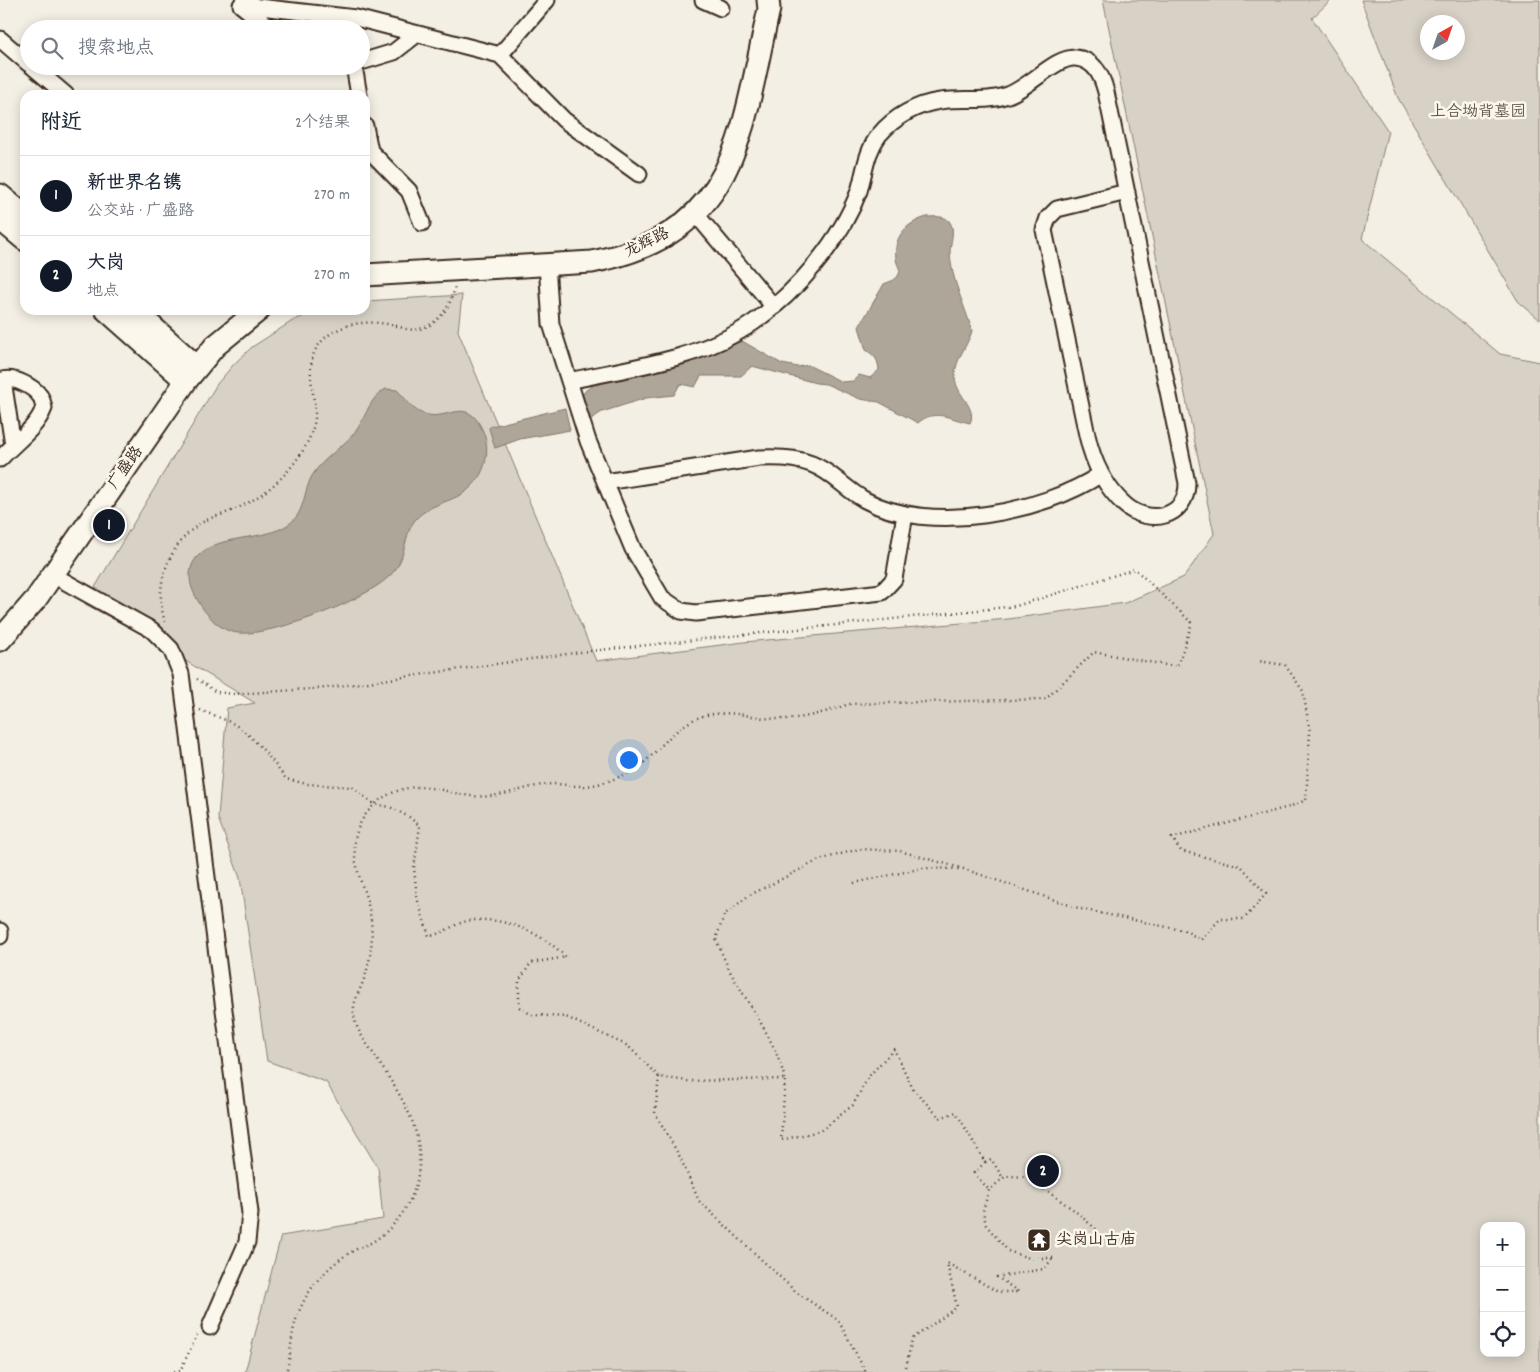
<!DOCTYPE html>
<html lang="zh">
<meta charset="utf-8">
<style>
body{margin:0;font-family:Dekko,"LXGW WenKai TC",sans-serif;background:#f2f2f3;color:#1f2937}
.controls{position:absolute;right:15px;bottom:15px;display:grid;overflow:hidden;border-radius:10px;box-shadow:0 2px 12px #0003}
.controls button{width:45px;height:45px;display:grid;place-items:center;padding:0;border:0;border-bottom:1px solid #e0e1e3;background:#fff;color:#1f2937;font:25px sans-serif}
.compass{position:absolute;left:1420px;top:15px;width:45px;height:45px;border-radius:50%;background:#fff;box-shadow:0 2px 12px #0003;rotate:40deg}
.you{position:absolute;left:628px;top:759px;width:18px;height:18px;margin:-12px;border:4px solid #fff;border-radius:50%;background:#1a73e8;box-shadow:0 0 0 8px #1a73e833}
.badge{display:grid;place-items:center;width:32px;height:32px;border-radius:50%;background:#111827;color:#fff;font-size:16px;font-weight:700}
.pin{position:absolute;translate:-50% -50%;border:2px solid #fff;box-shadow:0 1px 5px #0006}
.list{margin:0;padding:0;list-style:none}
h2{display:flex;justify-content:space-between;align-items:center;height:65px;margin:0;padding:0 20px;font-size:21px}
h2 small{font-size:16px;font-weight:400;color:#747a83}
.list li{display:grid;grid-template-columns:32px 1fr auto;gap:15px;align-items:center;box-sizing:border-box;height:80px;padding:0 20px;border-top:1px solid #e0e1e3}
.list b{display:block;font-size:19px;white-space:nowrap}
.list p{margin:0;font-size:16px;white-space:nowrap;color:#747a83}
.list em{font-size:16px;font-style:normal;color:#747a83}
.icon{flex:none;width:28px;height:28px;fill:none;stroke:currentColor;stroke-width:2;stroke-linecap:round;stroke-linejoin:round}
.map{position:relative;flex:none;width:1540px;height:1372px;overflow:hidden}
.search{position:absolute;background:#fff;box-shadow:0 2px 12px #0003;left:20px;top:20px;width:350px;height:55px;display:flex;align-items:center;gap:12px;box-sizing:border-box;padding:0 18px;border-radius:28px;color:#747a83;font-size:19px}
.panel{position:absolute;background:#fff;box-shadow:0 2px 12px #0003;left:20px;top:90px;width:350px;height:225px;border-radius:15px}
.map>svg:first-child{display:block}
.green{fill:#d8d1c6;stroke:#8a7e72;fill-rule:evenodd}
.water{fill:#afa69a;stroke:#817468}
.lines{fill:none;stroke-linecap:round;stroke-linejoin:round}
.street-casing{stroke:#3b2a1e;stroke-width:19}
.secondary-casing{stroke:#3b2a1e;stroke-width:25}
.path{stroke:#3b2a1e;stroke-width:2.5;stroke-dasharray:1 4;stroke-linecap:butt}
.street{stroke:#fbf7ec;stroke-width:15}
.secondary{stroke:#fbf7ec;stroke-width:21}
.labels{text-anchor:middle;dominant-baseline:central;stroke-width:5;stroke-linejoin:round;paint-order:stroke}
.park-label{font-size:16px;fill:#625448;stroke:#fbf7ec}
.street-label{font-size:16px;fill:#3b2a1e;stroke:#fbf7ec}
.poi-label{font-size:16px;fill:#3b2a1e;stroke:#fbf7ec;text-anchor:start}
</style>
<div class="map">
<svg width="1540" height="1372" viewBox="0 0 1540 1372">
<rect width="100%" height="100%" fill="#f3efe4"/>
<filter id="ink" filterUnits="userSpaceOnUse"><feTurbulence type="fractalNoise" baseFrequency=".02" numOctaves="2"/><feDisplacementMap in="SourceGraphic" scale="10" xChannelSelector="R" yChannelSelector="G"/><feConvolveMatrix kernelMatrix="1 2 1 2 8 2 1 2 1" color-interpolation-filters="sRGB"/></filter>
<g filter="url(#ink)">
<path class="green" d="M1103 0H1331L1312 18 1388 131 1362 239 1500 354 1540 362V1372H245L281 1236 383 1219 378 1168 326 1082 267 1061 240 878 218 818 227 708 255 703 138 632 85 604 217 384 234 364 252 347 294 320 319 310H365V301L462 295 458 331 596 661 744 642 1008 619 1125 603 1184 577 1214 534ZM1484 1226H1521V1353H1484Z
M1361 0H1540V320L1518 301 1398 98ZM1428 22H1458V52H1428Z"/>
<path class="water" d="M927 217C934 217 944 215 949 221 956 229 950 243 950 252 951 280 965 305 972 331 967 348 951 364 956 383 959 396 977 409 970 423 950 419 935 408 918 423L879 402 860 399 826 384 816 383 752 366 741 376H701L695 387 680 384 674 395 646 398 602 412 585 423 580 398 586 390 598 382 696 358 742 341 782 364 798 367 808 365 842 382 853 381 859 375 870 378 879 370C878 359 875 356 866 350L859 327 884 284C890 281 896 281 899 274 901 269 898 267 897 263 891 239 905 223 927 217Z
M386 389 397 390C407 399 413 413 428 415 451 419 467 397 482 429 493 452 484 481 462 494 450 501 435 504 424 512 402 526 409 551 395 570 375 598 273 636 239 633 219 632 202 611 194 593 188 581 188 565 199 555 222 533 263 542 289 524 305 513 303 492 312 476 324 456 345 447 358 428 367 414 370 397 386 389Z
M565 408 570 430 520 439 495 448 489 428 492 426Z"/>
<g class="lines">
<g class="street-casing">
<path id="street" d="M703 0 721 8
M241 5 356 18 500 55 564 120 639 174
M241 5 271 29
M0 39 29 64
M500 55 547 0
M361 62 394 52 417 34
M32 66 66 95
M354 66 359 95
M365 126 370 151 409 191 422 223
M695 213 774 307
M547 264 551 324 588 441 633 549 662 598 681 611 696 613 882 592 894 579 905 514
M569 381C632 367 700 360 754 322 797 292 841 240 859 191 865 171 866 152 879 135 894 117 917 104 940 101 963 97 986 103 1008 95 1030 87 1056 56 1076 58 1095 60 1102 76 1106 92L1187 483C1187 518 1149 526 1125 505 1105 487 1093 462 1087 435L1044 230 1048 218 1057 209 1127 192
M0 459C15 442 36 429 44 408 43 404 42 398 40 396 33 386 14 377 3 380L13 445
M605 482 759 458C783 457 805 458 825 471 839 480 850 492 865 500 929 535 1043 513 1101 474
M53 575 152 630 171 649 181 674 250 1213 247 1242 210 1327
M0 931V936"/>
</g>
<g class="secondary-casing">
<path id="secondary" d="M0 195 25 216
M0 219 25 240
M365 275 592 262C739 233 741 133 769 9L768 0
M106 310 186 381
M134 310 197 367
M0 640 36 599 186 381 215 346 259 310"/>
</g>
<path class="path" d="M165 622C163 615 161 607 161 600 159 569 178 535 205 521 211 517 219 516 226 513 254 502 277 486 295 462 305 449 313 434 315 418 316 391 301 363 322 341 340 322 371 319 396 326 400 326 403 329 407 329 433 333 451 309 455 286
M197 679 216 692 234 694 326 688 581 652 1016 606 1135 569 1192 623 1177 667 1094 652 1046 699 849 704C821 714 794 722 764 718 742 715 730 711 707 715 672 723 658 758 628 773 613 780 595 787 578 786 570 786 563 784 555 784 535 784 517 792 498 795 452 804 427 770 381 799 373 805 363 816 359 826 345 859 368 889 371 921 373 941 371 960 364 979 361 988 356 996 354 1006 352 1025 363 1038 373 1053 397 1091 426 1127 418 1175 414 1201 396 1227 374 1241 368 1245 360 1247 353 1251 338 1259 325 1271 314 1285 303 1299 294 1320 292 1338 290 1350 290 1360 286 1372
M200 710C210 714 221 718 230 722 253 734 271 759 286 779L307 784 352 787 374 804 390 807 409 817 420 826 414 868 417 898 429 936C443 934 455 923 468 921 503 915 542 933 566 957L531 963 519 981V1007L532 1015 566 1017 628 1046 659 1077 688 1081 785 1079 781 1140 820 1131 833 1121 853 1105 869 1076 894 1049 913 1089 940 1118 956 1112 985 1162 991 1159 1003 1178
M854 883 923 868 960 869
M659 1077 655 1113 680 1157 699 1201 796 1292 838 1320 866 1372
M785 1079C775 1040 752 1010 732 975 726 964 721 951 716 939L724 915 748 896 819 860 859 849 900 851 964 869 1081 909 1186 931 1201 940 1220 919H1244L1266 894 1241 866 1181 851 1172 838 1289 807 1306 800 1310 732 1303 691 1285 665 1258 661
M985 1162 974 1173 989 1190
M1053 1258H1029L1008 1251 986 1225 983 1211 989 1190 1006 1176 1027 1177 1074 1210 1098 1231
M174 1372 180 1371 198 1333
M905 1372 912 1339 957 1307 947 1263 998 1292H1019L997 1277 1044 1269 1053 1258"/>
<use href="#street" class="street"/>
<use href="#secondary" class="secondary"/>
</g>
</g>
<defs>
<g id="temple-square" transform="scale(1.25)"><rect x="-9" y="-9" width="18" height="18" rx="4" fill="#3b2a1e" stroke="#fbf7ec"/><path d="M0-6L5-2H3V0L6.5 2.5H4V6H1.5V3h-3V6H-4V2.5H-6.5L-3 0V-2H-5Z" fill="#fff"/></g>
</defs>
<g fill-rule="evenodd">
<use href="#temple-square" x="1039" y="1240"/>
</g>
<g class="labels">
<g class="park-label">
<text x="1478" y="112">上合坳背墓园</text>
</g>
<g class="street-label">
<text transform="translate(647 243) rotate(-26)">龙辉路</text>
<text transform="translate(126 468) rotate(-55)">广盛路</text>
</g>
<g class="poi-label">
<text x="1056" y="1240">尖岗山古庙</text>
</g>
</g>
</svg>
<div class="controls">
<button>+</button>
<button>−</button>
<button><svg class="icon" aria-label="locate" viewBox="0 0 24 24"><circle cx="12" cy="12" r="6"/><path d="M12 2v4M12 18v4M2 12h4M18 12h4"/></svg></button>
</div>
<svg class="compass" viewBox="-18 -18 36 36"><path d="M0-13l5 13h-10z" fill="#e53935"/><path d="M0 13l5-13h-10z" fill="#747a83"/></svg>
<div class="you"></div>
<div class="pin badge" style="left:109px;top:525px">1</div>
<div class="pin badge" style="left:1043px;top:1171px">2</div>
<div class="search"><svg class="icon" aria-label="search" viewBox="0 0 24 24"><circle cx="10" cy="10" r="6"/><path d="M15 15l6 6"/></svg>搜索地点</div>
<section class="panel">
<h2>附近<small>2个结果</small></h2>
<ul class="list">
<li><span class="badge">1</span><div><b>新世界名镌</b><p>公交站 · 广盛路</p></div><em>270 m</em></li>
<li><span class="badge">2</span><div><b>大岗</b><p>地点</p></div><em>270 m</em></li>
</ul>
</section>
</div>
